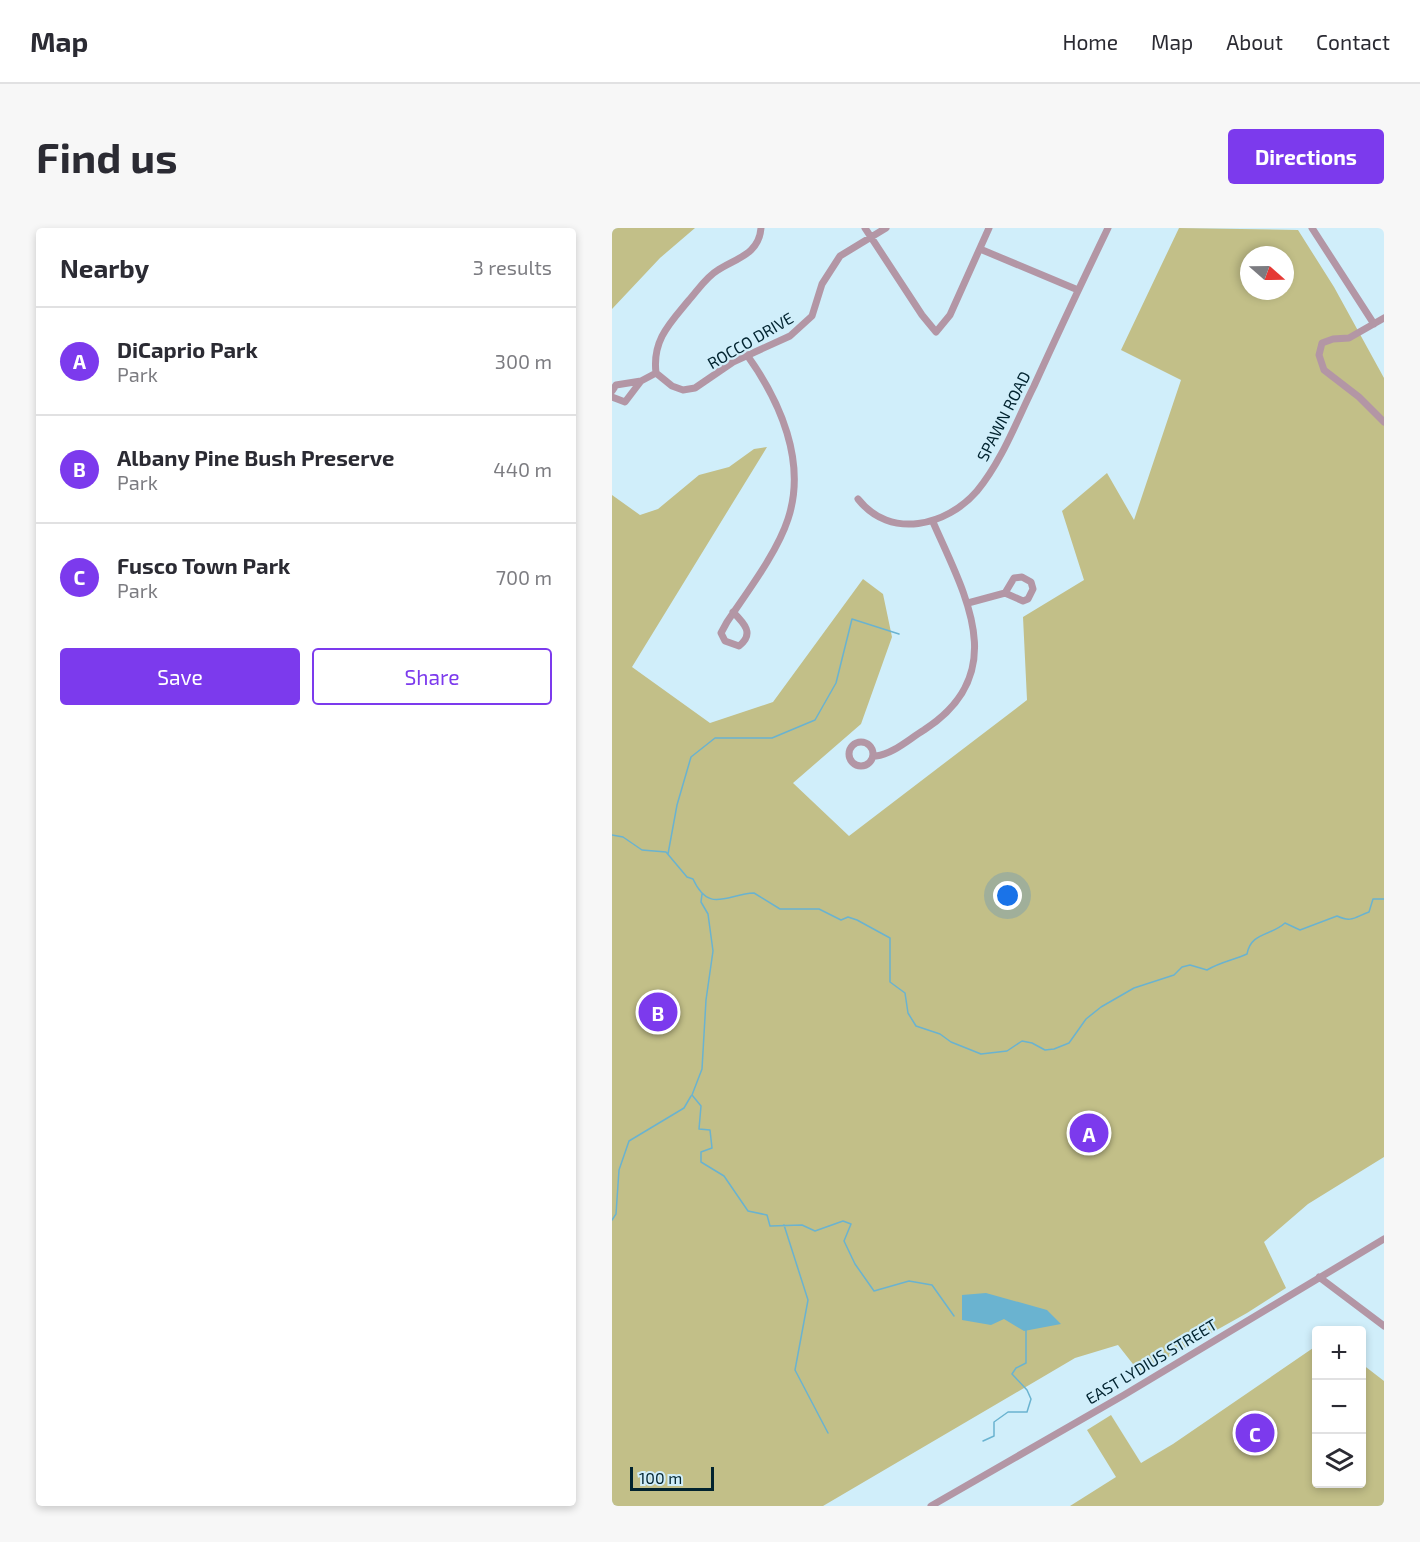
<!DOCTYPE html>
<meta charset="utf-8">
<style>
body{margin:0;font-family:"Exo 2",sans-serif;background:#f7f7f7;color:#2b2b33}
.controls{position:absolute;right:18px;bottom:18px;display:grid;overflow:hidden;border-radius:6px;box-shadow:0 3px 9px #0003}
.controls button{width:54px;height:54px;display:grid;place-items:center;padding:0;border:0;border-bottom:2px solid #e1e1e2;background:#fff;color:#2b2b33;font:30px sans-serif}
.compass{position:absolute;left:628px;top:18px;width:54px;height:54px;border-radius:50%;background:#fff;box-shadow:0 3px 9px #0003;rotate:110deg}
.scale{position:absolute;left:18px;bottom:15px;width:84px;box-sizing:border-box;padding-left:6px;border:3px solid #01232f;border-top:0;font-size:16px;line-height:21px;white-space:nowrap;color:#01232f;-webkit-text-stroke:4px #d0eefa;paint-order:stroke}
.you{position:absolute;left:396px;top:668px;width:21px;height:21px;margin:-15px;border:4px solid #fff;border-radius:50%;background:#1a73e8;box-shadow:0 0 0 9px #1a73e833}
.badge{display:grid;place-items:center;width:39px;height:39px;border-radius:50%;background:#7c3aed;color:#fff;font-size:20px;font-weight:700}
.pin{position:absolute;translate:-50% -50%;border:3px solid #fff;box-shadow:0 2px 6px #0006}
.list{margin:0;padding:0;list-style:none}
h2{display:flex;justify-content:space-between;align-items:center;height:78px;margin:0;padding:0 24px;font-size:26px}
h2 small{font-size:20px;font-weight:400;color:#7c7c81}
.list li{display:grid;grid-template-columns:39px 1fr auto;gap:18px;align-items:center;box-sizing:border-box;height:108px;padding:0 24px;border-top:2px solid #e1e1e2}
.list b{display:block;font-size:22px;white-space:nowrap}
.list p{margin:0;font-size:20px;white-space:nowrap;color:#7c7c81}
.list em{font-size:20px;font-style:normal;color:#7c7c81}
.actions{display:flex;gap:12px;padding:18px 24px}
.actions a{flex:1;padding:14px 0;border:2px solid #7c3aed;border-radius:6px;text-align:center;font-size:21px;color:#7c3aed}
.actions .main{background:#7c3aed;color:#fff}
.icon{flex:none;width:33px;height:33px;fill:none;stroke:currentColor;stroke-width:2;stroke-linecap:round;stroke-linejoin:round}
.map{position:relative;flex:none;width:772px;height:1278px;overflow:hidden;border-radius:6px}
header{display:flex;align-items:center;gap:36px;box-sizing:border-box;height:84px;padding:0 30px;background:#fff;border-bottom:2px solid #e1e1e2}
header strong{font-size:28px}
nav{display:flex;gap:33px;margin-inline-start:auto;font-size:21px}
.intro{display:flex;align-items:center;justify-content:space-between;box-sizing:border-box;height:144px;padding:0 36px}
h1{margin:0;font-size:42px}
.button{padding:15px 27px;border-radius:6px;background:#7c3aed;color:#fff;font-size:21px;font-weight:700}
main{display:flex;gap:36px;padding:0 36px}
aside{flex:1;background:#fff;border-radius:6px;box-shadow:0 3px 9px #0003}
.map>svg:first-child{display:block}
.green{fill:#c2bf88;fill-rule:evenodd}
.water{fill:#6ab3d0}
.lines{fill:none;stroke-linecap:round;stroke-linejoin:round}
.stream{stroke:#6ab3d0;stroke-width:1.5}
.minor{stroke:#b396a5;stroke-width:7}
.labels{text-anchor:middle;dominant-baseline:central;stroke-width:4.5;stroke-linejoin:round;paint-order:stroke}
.street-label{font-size:16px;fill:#01232f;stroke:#d0eefa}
</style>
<header>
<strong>Map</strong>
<nav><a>Home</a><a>Map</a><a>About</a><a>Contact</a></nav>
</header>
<div class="intro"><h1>Find us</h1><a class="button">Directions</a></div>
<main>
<aside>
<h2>Nearby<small>3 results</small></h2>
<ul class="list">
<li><span class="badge">A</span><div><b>DiCaprio Park</b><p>Park</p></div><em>300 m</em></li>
<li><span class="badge">B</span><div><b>Albany Pine Bush Preserve</b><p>Park</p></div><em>440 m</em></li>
<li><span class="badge">C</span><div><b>Fusco Town Park</b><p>Park</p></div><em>700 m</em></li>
</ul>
<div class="actions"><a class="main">Save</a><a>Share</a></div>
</aside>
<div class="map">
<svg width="772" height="1278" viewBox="0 0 772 1278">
<rect width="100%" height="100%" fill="#d0eefa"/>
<path class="green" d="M0 0H83L48 30 0 81Z
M567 0 686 2 722 59 772 150V929L696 976 652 1014 674 1060 635 1085 528 1145 506 1117 463 1130 211 1278H0V267L28 287 46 281 87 247 117 239 142 221 155 219 20 439 98 495 161 474 251 351 271 366 280 409 249 496 181 555 237 608 415 472 411 389 472 352 450 283 495 245 522 292 569 152 509 122ZM637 27H673V63H637Z
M704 1118V1256H750V1136L772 1153V1278H458L504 1249 475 1202 499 1187 529 1235 561 1216Z"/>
<path class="water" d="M374 1065 435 1082 449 1096 412 1103 392 1091 379 1097 350 1092V1067Z"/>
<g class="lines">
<path class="stream" d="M0 607 11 609 30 622 54 624 75 649 81 651C97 686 115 666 142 665L168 681H207L229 692 236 689 245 692 278 710V754L293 765 296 785 304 798 328 806 339 814 369 826 395 823 410 813 420 815 433 822 442 821 457 815 474 791 489 779 522 760 562 747 570 739 578 737 595 742C608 734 622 732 635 726 639 704 659 708 673 695L688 702 725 688C740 695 743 689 757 684L761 671H772
M56 626 65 577 79 529 103 510H160L203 492 224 455 240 391 287 406
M90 666 89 674 96 686 101 723 94 772 90 841 80 867 89 878 87 901 98 902 100 920 89 924V934L112 948 136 983 155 987 158 998 190 997 203 1003 231 993 239 996 232 1013 243 1036 262 1063 297 1053 320 1057 342 1088
M0 992 4 986 7 942 17 913 72 880 79 868
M172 997 196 1072 183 1142 216 1205
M371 1213 382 1208V1194L396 1184H415L419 1171 415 1162 400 1146 404 1140 414 1135V1101"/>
<path class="minor" d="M253 0 310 87 324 104 338 87 377 0
M700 0 762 96
M368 21 466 62
M772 90 737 110 721 111 710 115 707 127 712 142 747 169 772 194
M44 145 60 158 71 162 83 160 121 134 178 108 200 88 210 56 228 28 274 0
M44 145C40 112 58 95 77 72 86 62 94 49 106 42 125 30 147 26 149 0
M29 153 44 145
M0 163 4 157 29 153 13 174 0 169
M246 271C278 312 335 298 365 263 390 233 405 192 422 158 446 105 471 52 496 0
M410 349 419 354 421 361 416 371 411 373 393 365 402 350Z
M356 375 393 365
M121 384C132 395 143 406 127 418L113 413 109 405 115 394C135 364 165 325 176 291 195 234 168 173 135 127
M237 526a12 12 0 1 1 24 0a12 12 0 1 1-24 0Z
M264 528C281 526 297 511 312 502 400 445 353 367 321 294
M707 1049 772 1098
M319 1278 512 1167 772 1011"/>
</g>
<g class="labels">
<g class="street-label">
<text transform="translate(138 112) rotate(-30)">ROCCO DRIVE</text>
<text transform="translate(391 188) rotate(-63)">SPAWN ROAD</text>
<text transform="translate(539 1133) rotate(-31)">EAST LYDIUS STREET</text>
</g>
</g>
</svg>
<div class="controls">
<button>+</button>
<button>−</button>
<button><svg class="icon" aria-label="layers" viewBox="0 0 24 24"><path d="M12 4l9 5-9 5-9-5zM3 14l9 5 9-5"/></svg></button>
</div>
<svg class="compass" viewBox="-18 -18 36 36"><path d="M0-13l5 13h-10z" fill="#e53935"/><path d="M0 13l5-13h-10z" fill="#7c7c81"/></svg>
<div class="scale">100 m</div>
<div class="you"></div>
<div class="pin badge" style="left:477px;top:905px">A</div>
<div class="pin badge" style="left:46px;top:784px">B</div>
<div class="pin badge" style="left:643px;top:1205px">C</div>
</div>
</main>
